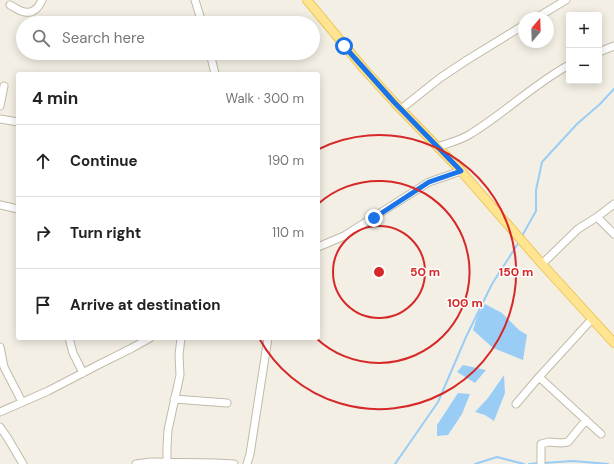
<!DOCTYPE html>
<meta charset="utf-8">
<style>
body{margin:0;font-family:"DM Sans",sans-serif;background:#f6f6f6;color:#222}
.controls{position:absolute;right:12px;top:12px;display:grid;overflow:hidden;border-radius:4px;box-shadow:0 2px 10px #0003}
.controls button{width:36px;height:36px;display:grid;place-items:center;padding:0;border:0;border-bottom:1px solid #e0e0e0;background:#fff;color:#222;font:20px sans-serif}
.compass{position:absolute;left:518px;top:12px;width:36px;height:36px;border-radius:50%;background:#fff;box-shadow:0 2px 10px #0003;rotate:19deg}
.stop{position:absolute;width:12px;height:12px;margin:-9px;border:3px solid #1a73e8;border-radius:50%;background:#fff}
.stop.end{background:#1a73e8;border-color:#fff;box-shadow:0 1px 4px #0008}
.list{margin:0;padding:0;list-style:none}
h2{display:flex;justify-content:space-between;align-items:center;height:52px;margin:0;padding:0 16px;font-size:17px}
h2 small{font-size:13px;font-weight:400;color:#767676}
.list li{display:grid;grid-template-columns:26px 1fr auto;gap:12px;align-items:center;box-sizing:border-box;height:72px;padding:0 16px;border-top:1px solid #e0e0e0}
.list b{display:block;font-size:15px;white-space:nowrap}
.list em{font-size:13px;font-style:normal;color:#767676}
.icon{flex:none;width:22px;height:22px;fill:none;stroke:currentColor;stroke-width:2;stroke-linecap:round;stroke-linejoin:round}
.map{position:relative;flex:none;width:614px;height:464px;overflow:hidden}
.search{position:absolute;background:#fff;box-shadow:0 2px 10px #0003;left:16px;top:16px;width:304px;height:44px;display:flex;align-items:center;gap:10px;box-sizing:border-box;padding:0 14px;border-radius:22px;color:#767676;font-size:15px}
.panel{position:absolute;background:#fff;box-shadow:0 2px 10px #0003;left:16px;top:72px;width:304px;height:268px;border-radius:4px}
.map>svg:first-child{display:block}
.water{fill:#9acdf6}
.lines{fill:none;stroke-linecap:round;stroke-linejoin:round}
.stream{stroke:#9acdf6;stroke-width:2}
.minor-casing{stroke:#c2baa9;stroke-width:9}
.major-casing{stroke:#edc658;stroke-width:10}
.minor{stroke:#fff;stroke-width:7}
.major{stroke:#ffe491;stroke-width:8}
.route{stroke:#1a73e8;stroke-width:5}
.ring{fill:none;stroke:#d62828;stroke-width:2}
.centre{fill:#d62828;stroke:#fff;stroke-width:2}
.ring-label{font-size:12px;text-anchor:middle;font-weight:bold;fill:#d62828;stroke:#fff;stroke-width:3;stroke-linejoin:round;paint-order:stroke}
</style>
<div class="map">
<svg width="614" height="464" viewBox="0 0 614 464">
<rect width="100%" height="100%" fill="#f3efe4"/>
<path class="water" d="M485 304 502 313 519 330 527 335 523 360 493 348 473 330 478 314Z
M463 365 486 370 475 383 457 372Z
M504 375 505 393 494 421 485 415 475 412 488 398Z
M458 393 470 394 462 414 448 435 437 436V425Z"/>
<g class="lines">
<path class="stream" d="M522 236 536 211V190L542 162 577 124 600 104 614 89
M543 463 573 461 608 464
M395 464 438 402 466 337 492 284 519 242
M475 464 497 457 524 464
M529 464 539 463"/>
<g class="minor-casing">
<path id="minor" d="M195 0 202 23
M10 5C14 7 18 10 21 11 32 15 38 9 42 0
M536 18 566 0
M599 52 614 46
M210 53 215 74
M0 106 4 86
M401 109 440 78 467 60 524 25
M0 119 18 122
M437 147C449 143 462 140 472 133 506 112 534 84 569 65
M0 205 18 209
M597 217 614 234
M318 247 344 236 429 182 461 171
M542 264 578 229 597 217 614 204
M69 338 73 353 83 373
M0 347 4 367 22 402
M539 377 601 434
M174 399 227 403
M516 404 539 377 592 319
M0 412 48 391 98 365 132 348 150 338
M0 427 7 437 23 464
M136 464 151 462 216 463 234 464
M167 464V447L168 430 180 375 179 355 181 338
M247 464 250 454 268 338
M541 464V444L549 442 561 443 568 442 586 420"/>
</g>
<g class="major-casing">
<path id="major" d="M307 0 364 69 394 102 461 171 542 264 614 343"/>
</g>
<use href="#minor" class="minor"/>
<use href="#major" class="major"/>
</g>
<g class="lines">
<path class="route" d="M344 46 394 102 461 171 429 182 374 218"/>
</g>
<g class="ring">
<circle cx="379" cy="272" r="46"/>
<path d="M318 204A91 91 0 1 1 316 338"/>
<path d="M319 149A137 137 0 1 1 259 338"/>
</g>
<circle cx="379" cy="272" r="6" class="centre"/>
<g class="ring-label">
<text x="425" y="276">50 m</text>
<text x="516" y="276">150 m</text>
<text x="465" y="307">100 m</text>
</g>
</svg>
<div class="controls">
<button>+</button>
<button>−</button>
</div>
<svg class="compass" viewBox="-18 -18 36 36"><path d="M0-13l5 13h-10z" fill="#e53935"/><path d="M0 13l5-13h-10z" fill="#767676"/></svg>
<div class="stop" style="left:344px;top:46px"></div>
<div class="stop end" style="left:374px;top:218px"></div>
<div class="search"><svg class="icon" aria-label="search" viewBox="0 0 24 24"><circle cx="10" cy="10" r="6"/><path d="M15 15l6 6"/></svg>Search here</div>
<section class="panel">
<h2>4 min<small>Walk · 300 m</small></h2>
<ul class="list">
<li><svg class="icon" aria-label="ahead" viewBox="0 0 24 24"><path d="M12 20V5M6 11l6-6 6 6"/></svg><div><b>Continue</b></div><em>190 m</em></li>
<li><svg class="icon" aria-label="right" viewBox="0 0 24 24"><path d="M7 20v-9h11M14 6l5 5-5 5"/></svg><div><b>Turn right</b></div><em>110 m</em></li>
<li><svg class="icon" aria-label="arrive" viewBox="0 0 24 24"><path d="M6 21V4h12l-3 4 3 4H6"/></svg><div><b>Arrive at destination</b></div></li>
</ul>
</section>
</div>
